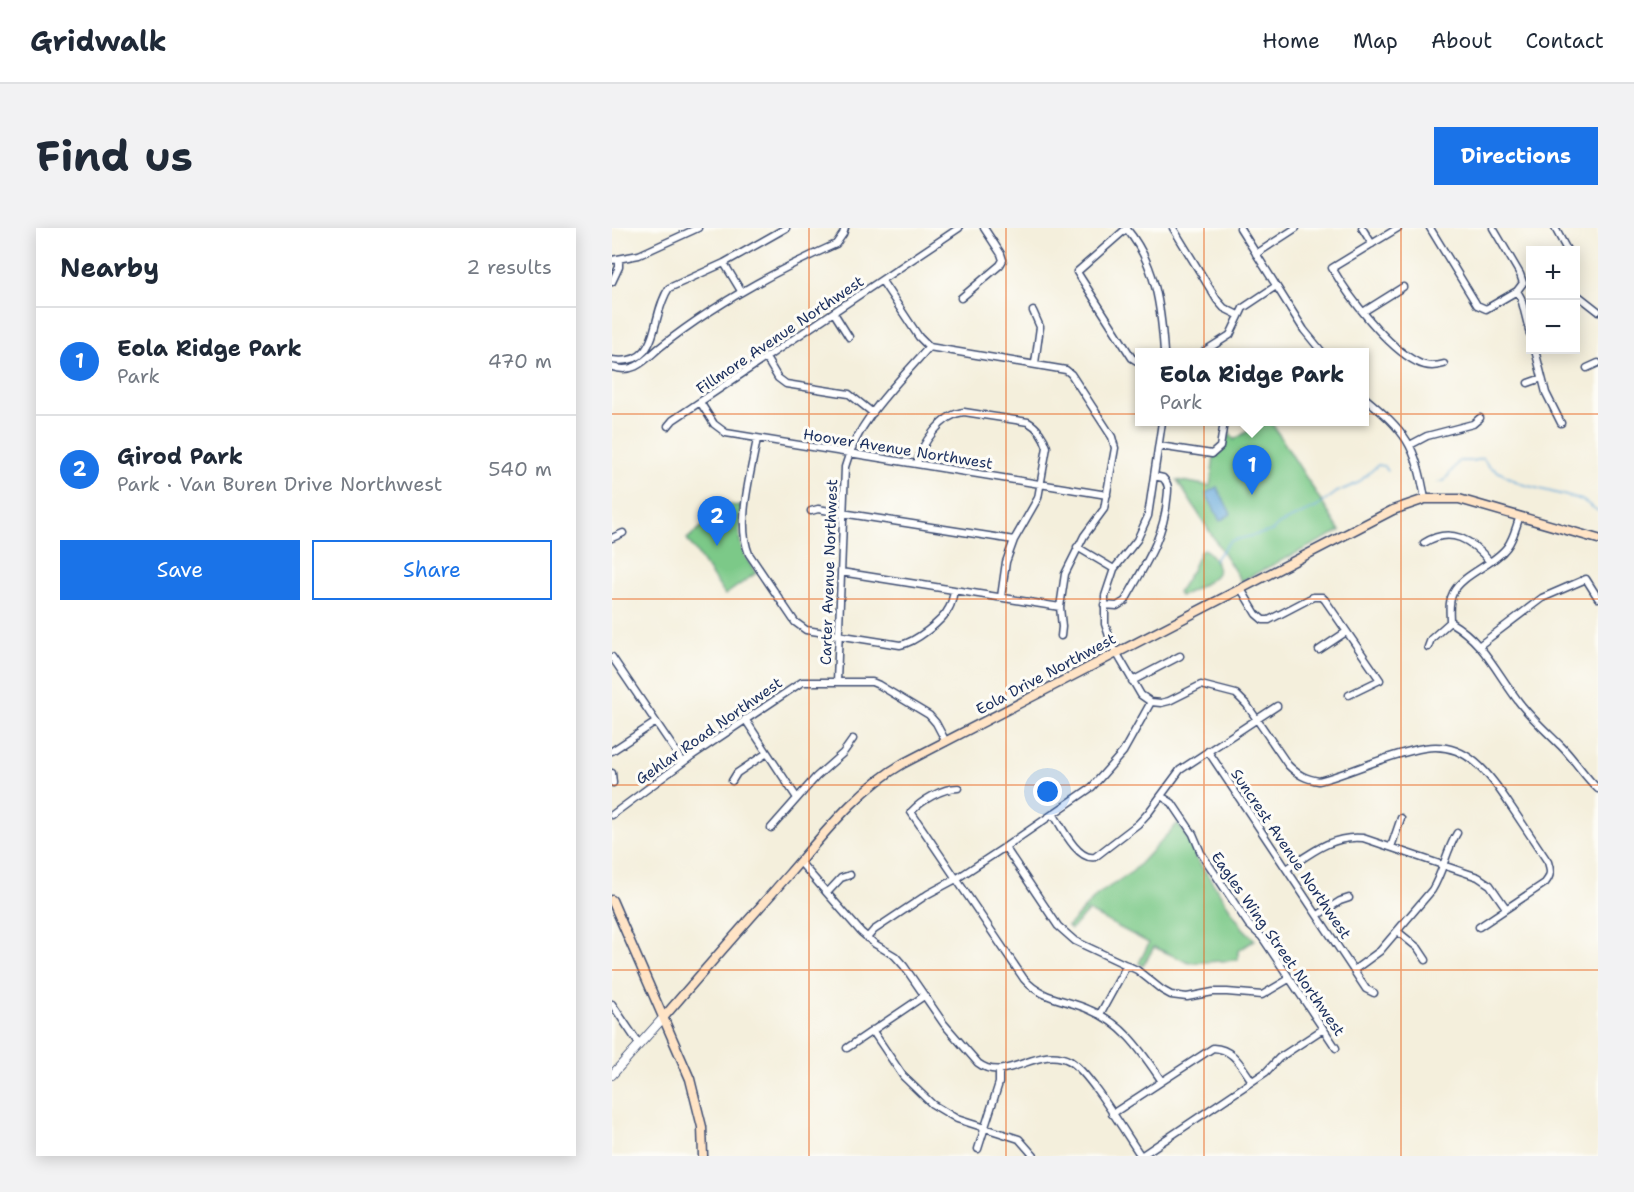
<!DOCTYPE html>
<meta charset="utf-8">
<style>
body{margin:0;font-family:"Shantell Sans",sans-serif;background:#f2f2f3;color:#1f2937}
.controls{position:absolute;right:18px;top:18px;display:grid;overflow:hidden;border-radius:0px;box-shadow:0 3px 15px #0003}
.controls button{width:54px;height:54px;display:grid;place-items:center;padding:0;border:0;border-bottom:2px solid #e0e1e3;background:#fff;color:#1f2937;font:30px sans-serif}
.you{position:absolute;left:436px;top:564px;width:21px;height:21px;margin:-15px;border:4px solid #fff;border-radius:50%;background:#1a73e8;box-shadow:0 0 0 9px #1a73e833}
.badge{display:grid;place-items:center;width:39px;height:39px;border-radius:50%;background:#1a73e8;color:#fff;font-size:20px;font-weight:700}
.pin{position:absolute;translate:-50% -50px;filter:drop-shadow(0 2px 3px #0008)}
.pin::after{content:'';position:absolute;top:32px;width:21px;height:18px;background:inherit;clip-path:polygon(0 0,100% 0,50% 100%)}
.popup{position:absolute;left:523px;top:120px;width:234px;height:78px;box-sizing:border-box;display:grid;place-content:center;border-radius:0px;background:#fff;filter:drop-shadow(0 2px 4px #0005);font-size:20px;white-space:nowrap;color:#747a83}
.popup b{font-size:22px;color:#1f2937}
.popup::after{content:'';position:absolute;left:50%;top:100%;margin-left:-12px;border:12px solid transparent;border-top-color:#fff}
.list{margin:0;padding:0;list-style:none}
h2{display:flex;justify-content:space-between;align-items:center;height:78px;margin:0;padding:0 24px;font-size:26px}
h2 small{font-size:20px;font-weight:400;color:#747a83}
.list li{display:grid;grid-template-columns:39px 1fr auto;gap:18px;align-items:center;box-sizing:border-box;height:108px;padding:0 24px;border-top:2px solid #e0e1e3}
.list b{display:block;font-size:22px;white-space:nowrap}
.list p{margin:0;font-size:20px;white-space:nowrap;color:#747a83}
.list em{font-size:20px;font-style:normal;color:#747a83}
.actions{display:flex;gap:12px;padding:18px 24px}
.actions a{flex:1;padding:14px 0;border:2px solid #1a73e8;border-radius:0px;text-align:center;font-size:21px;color:#1a73e8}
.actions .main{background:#1a73e8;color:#fff}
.map{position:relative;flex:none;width:986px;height:928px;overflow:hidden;border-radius:0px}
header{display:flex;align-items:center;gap:36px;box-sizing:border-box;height:84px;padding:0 30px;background:#fff;border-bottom:2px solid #e0e1e3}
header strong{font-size:28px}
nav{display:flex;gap:33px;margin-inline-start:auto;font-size:21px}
.intro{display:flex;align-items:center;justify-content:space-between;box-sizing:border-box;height:144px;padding:0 36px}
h1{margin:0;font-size:42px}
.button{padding:15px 27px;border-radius:0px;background:#1a73e8;color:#fff;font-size:21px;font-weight:700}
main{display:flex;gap:36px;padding:0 36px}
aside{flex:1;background:#fff;border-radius:0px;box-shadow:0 3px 15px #0003}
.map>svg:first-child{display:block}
.green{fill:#7bc988;stroke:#4b7c73;stroke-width:1.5}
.water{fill:#64a7d9;stroke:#406b9c;stroke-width:1.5}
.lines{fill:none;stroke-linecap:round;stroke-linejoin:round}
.stream{stroke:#64a7d9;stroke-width:1.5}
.minor-casing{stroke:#3c4c71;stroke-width:9}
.tertiary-casing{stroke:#3c4c71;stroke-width:10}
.secondary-casing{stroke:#3c4c71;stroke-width:11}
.minor{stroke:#fff;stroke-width:6}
.tertiary{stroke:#fff;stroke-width:8}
.secondary{stroke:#ffe4c6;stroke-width:8}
.grid{fill:none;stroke:#e8590c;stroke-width:1.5;stroke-opacity:0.55}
.labels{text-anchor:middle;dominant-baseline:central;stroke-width:6;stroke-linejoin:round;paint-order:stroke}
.street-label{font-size:15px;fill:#1b2f5e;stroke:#fdfcf7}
</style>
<header>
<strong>Gridwalk</strong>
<nav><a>Home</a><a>Map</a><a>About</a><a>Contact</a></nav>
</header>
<div class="intro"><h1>Find us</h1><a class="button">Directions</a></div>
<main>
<aside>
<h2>Nearby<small>2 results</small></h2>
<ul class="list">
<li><span class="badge">1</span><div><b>Eola Ridge Park</b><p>Park</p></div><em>470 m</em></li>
<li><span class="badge">2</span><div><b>Girod Park</b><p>Park · Van Buren Drive Northwest</p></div><em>540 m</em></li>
</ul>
<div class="actions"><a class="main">Save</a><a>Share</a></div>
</aside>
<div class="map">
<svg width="986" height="928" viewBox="0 0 986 928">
<rect width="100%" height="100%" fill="#fdfcf7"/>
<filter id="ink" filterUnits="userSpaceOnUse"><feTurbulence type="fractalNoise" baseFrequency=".0167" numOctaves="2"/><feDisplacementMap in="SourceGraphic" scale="12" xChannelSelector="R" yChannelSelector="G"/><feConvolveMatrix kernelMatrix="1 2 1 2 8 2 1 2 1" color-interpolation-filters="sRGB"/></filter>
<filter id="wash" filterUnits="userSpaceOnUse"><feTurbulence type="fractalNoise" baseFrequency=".008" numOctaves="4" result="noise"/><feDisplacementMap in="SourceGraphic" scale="24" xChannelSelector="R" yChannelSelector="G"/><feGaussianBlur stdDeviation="1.35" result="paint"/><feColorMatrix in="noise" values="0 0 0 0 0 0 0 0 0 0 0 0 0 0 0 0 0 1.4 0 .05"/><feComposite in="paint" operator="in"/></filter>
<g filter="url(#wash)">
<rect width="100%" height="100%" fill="#f4efdc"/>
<path class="green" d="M650 194H659L728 303 629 353 565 252 598 258 602 229 612 221 618 205 622 212Z
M116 277 129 278C126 310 125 319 144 345L113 367 75 311Z
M591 321C597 323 598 326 602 331 604 335 607 339 605 345 602 352 576 365 568 368L566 364 580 342 588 324Z
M566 595 576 611 584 630 631 700 643 712 626 723V732L577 735 542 719 531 738 527 735 537 715 476 683 459 701 456 698 485 667 521 643Z"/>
<path class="water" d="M605 259 619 286 608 293 594 265Z"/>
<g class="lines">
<path class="stream" d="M826 254 832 253 847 233H862L871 230 876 238 909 256 970 272 986 283
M602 332 618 313 660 303 667 296 705 279 725 264 746 255 766 237 772 238 776 243"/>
</g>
</g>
<g filter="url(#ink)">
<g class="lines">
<g class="minor-casing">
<path id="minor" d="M514 0C544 36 549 79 552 124
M515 0 465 44 520 130 528 135
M561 0 605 72 612 80 626 87
M628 0 692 102 710 124
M750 0 760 16
M786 0 720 40C737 69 775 119 805 134 814 139 822 139 832 136
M818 0 865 77 874 81 905 63 911 55 908 46 881 0
M943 0 955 22
M644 26 684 0
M0 32 27 27 86 0
M112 35 129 63
M270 53 307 109 317 119 454 142 459 146 500 209 503 220 492 281 472 308 453 346 448 379 450 399 449 408
M0 54 7 39V32
M905 63 909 70 918 106
M963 65 986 83
M349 70 388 37 391 32 389 26 372 0
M421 83 428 99 423 135
M751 84 791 59
M222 85 237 109
M923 122 934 165 949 195
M591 124 618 107 631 80 664 58
M154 130 166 150 174 156 237 166 261 185
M0 132C50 139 37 89 57 60L112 35 174 0
M0 139C22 146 32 133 47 120 102 76 161 44 224 16L231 6 233 0
M975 140 986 135
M916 155 930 150
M752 169C794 204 804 217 813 271
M88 174 102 196 114 205 495 267
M550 194 536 288 525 312 502 341 493 368V396L500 417 529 467 539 474 549 475 557 473 589 457 624 466 635 477 676 537C686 547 694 551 707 553 742 544 776 526 812 520 856 512 879 549 900 580 912 598 924 616 936 634 939 643 939 648 933 655L867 699
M56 198 61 192 347 0
M145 211C139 245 124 295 137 326L183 394 194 402 288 417C302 415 331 393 337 380 340 375 341 368 342 362
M798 217 815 208 861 196 868 190
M547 218 600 226 608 219 612 194
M305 236C309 216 330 186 352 184L416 194C425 199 432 209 435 219L426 270 402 312 394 334 389 369
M199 283 206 281 230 285 402 312
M0 310 11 305
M812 315C839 298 860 312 878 334
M465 319 502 341
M229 344 448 379
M629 361 644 386 651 392H657L701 369H710L713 372 768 452 737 467
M492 377 505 378 513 373C531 340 552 310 555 272 556 263 558 257 551 250L542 248
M838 394C872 414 884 444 907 474 920 491 935 504 949 518 963 532 972 548 986 561
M838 394C838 384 836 374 841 365 850 346 882 337 895 319 902 310 904 298 908 288
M868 417 930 370 974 351 986 370
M816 419 819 411 838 394
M707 422 734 404
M0 429 71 534
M520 453 568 428
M225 454 233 239C246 191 285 156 317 119
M133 491 185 570
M0 523 44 494
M596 523 754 761 762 765
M0 545 1 555
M120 553 125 545 155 525
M346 560C330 560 309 573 299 584L412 751C430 772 454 771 478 782 512 796 529 823 549 852
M549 568 560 575 581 606 589 625 637 697 650 709 724 820
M0 587 81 527 190 454H260L267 457 317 487 324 495 334 514
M442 587C450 600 466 633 483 629L526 596 537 584 568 542 665 478
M159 600 204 549 231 525 241 511
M393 619 446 698 463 713 525 742 550 762 559 767 575 769 601 764H615L650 767 677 751
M779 619 789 590
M188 634 249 704 263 716 283 728 292 738 332 796 366 835C394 857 427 815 458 833 478 845 513 905 529 928
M675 641C699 625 720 607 751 610L866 649 878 657 894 680
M215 665 229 650 238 647
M706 687 728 673 737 670
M785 703 806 720 814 732
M255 710 262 702 316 666 344 651 393 619 480 559 511 524 539 474
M742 742 768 723 820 662C831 644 834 623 845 605
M0 776 27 816
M488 786 515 737
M260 802 291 848 320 876 345 891 407 911 422 928
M235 820 312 768
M500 886 601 820C622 821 629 838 640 853
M366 921 387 855V842
M529 928 654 844 667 830 711 801"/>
</g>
<g class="tertiary-casing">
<path id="tertiary" d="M0 847 52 789"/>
</g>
<g class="secondary-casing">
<path id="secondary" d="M0 672 78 851 90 899 91 928
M52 789C93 741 135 694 177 646 212 606 245 562 292 535L781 282 813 271H847L986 311"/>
</g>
<use href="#minor" class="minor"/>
<use href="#tertiary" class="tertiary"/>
<use href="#secondary" class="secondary"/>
</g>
</g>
<path class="grid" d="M197 0V928M394 0V928M592 0V928M789 0V928M0 186H986M0 371H986M0 557H986M0 742H986"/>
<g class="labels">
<g class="street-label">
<text transform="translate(168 107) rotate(-34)">Fillmore Avenue Northwest</text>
<text transform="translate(286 221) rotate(9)">Hoover Avenue Northwest</text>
<text transform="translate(217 344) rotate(-88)">Carter Avenue Northwest</text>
<text transform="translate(434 446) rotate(-28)">Eola Drive Northwest</text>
<text transform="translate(97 503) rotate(-35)">Gehlar Road Northwest</text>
<text transform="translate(679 626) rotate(56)">Suncrest Avenue Northwest</text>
<text transform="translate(666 716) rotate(55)">Eagles Wing Street Northwest</text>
</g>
</g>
</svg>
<div class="controls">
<button>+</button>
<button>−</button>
</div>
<div class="you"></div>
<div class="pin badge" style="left:640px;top:267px">1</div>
<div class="popup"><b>Eola Ridge Park</b>Park</div>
<div class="pin badge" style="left:105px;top:318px">2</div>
</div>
</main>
